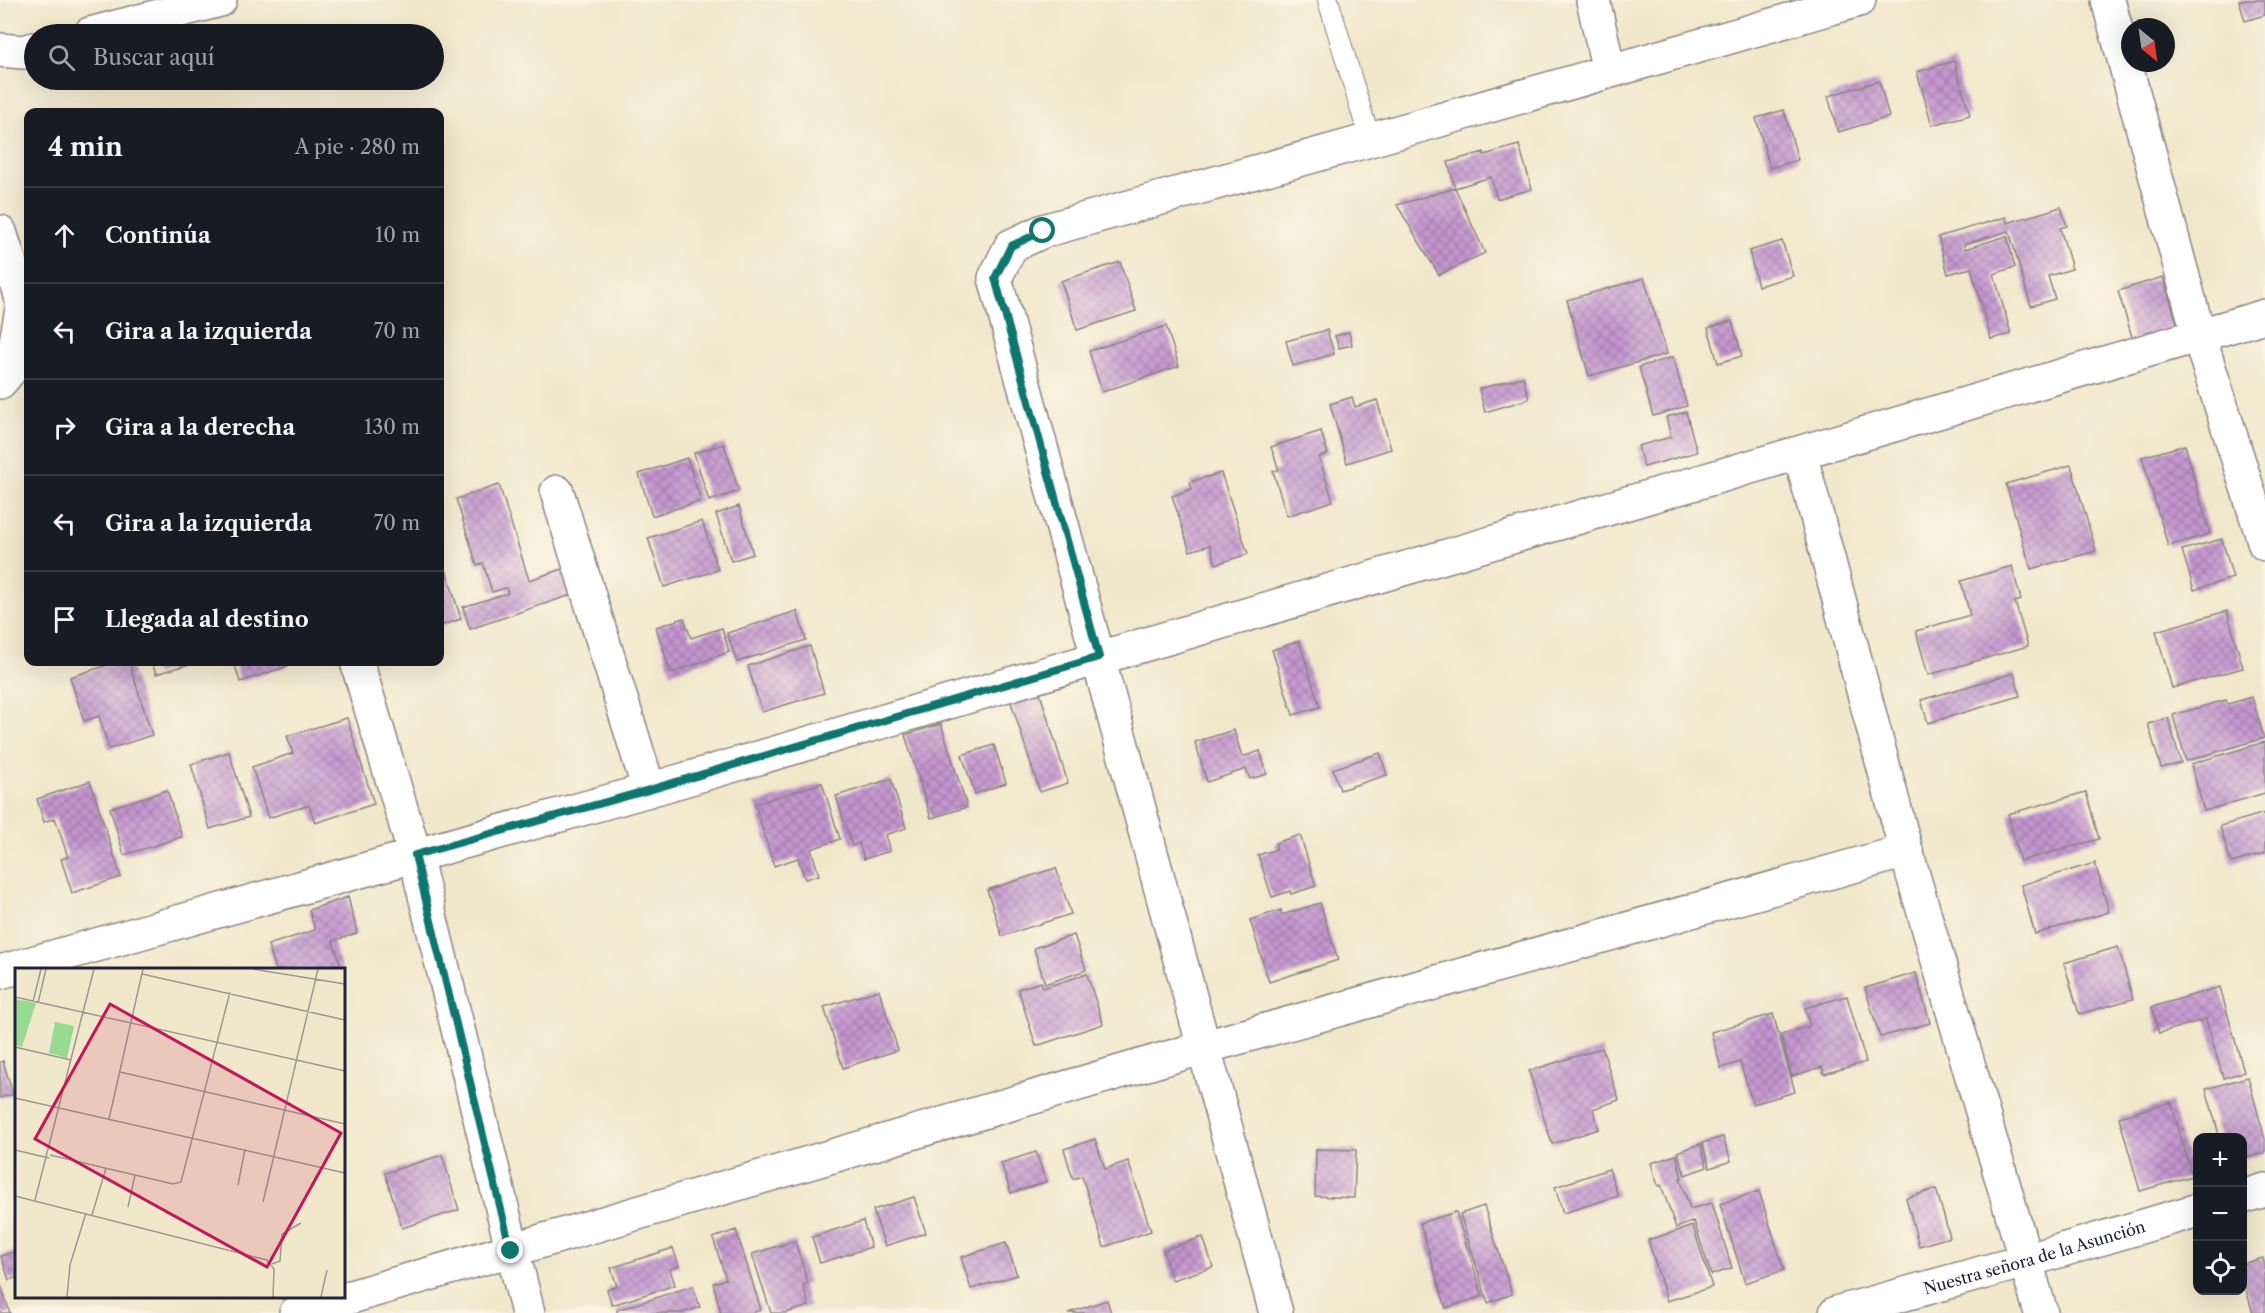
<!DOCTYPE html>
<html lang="es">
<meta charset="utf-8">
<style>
body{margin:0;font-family:"Libre Caslon Text",serif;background:#242831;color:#f1f3f6}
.controls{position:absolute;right:18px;bottom:18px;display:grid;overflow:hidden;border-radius:12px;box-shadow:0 6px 24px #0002}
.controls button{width:54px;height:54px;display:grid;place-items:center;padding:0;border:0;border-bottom:2px solid #363941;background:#171b24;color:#f1f3f6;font:30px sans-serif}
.compass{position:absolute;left:2121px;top:18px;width:54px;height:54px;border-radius:50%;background:#171b24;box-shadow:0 6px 24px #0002;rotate:151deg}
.stop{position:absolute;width:18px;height:18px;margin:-14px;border:4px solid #0f766e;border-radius:50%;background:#fff}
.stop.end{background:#0f766e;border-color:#fff;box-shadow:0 2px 6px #0008}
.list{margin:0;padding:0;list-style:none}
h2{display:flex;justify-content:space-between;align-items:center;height:78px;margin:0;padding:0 24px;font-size:26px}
h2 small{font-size:20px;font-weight:400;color:#9ea1a6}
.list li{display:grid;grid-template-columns:39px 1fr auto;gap:18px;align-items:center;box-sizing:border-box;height:96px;padding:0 24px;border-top:2px solid #363941}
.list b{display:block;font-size:22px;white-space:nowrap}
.list em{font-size:20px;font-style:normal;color:#9ea1a6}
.icon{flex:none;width:33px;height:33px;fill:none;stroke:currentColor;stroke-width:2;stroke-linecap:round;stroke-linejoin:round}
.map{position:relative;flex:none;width:2265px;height:1313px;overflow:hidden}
.search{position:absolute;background:#171b24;box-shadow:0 6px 24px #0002;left:24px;top:24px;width:420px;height:66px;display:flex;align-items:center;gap:15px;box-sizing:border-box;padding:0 21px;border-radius:33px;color:#9ea1a6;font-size:22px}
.panel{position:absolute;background:#171b24;box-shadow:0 6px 24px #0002;left:24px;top:108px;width:420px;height:558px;border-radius:12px}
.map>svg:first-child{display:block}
.building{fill:url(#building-cross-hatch)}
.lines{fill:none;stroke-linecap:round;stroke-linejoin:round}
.service-casing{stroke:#8a8483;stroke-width:22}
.minor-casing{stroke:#8a8483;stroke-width:36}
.service{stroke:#fff;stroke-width:20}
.minor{stroke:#fff;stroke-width:33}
.route{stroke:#0f766e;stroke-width:8}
.labels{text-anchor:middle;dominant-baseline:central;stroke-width:5;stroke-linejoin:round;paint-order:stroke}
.street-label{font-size:16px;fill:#22223b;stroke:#fcf5e5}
.inset-road{fill:none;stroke:#9e9891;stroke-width:1.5}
.view{fill:#c2185b;fill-opacity:0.15;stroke:#c2185b;stroke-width:3}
.inset-edge{fill:none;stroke:#22223b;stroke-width:3}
</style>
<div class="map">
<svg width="2265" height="1313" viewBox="0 0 2265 1313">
<defs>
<pattern id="building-cross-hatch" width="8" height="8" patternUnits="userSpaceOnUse" patternTransform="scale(1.5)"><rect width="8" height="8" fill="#c496d0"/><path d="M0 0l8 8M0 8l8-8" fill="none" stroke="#9f7aaa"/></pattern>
</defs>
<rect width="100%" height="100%" fill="#fcf5e5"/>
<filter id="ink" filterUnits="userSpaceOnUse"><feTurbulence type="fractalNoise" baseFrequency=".0167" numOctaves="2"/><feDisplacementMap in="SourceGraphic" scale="12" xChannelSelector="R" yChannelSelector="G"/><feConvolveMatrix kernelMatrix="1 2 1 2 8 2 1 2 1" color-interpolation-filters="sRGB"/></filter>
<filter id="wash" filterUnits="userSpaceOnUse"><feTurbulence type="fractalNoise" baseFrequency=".008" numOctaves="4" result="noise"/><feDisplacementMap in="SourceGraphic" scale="24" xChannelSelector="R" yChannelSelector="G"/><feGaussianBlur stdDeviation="1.35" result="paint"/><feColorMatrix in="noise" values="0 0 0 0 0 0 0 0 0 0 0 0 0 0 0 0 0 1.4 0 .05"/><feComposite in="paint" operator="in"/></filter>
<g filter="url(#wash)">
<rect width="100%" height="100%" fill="#f1e7cb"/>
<g id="blocks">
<path class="building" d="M2239 0H2265V15L2245 21Z
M1954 61 1970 115 1932 125 1917 72Z
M1879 81 1889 117 1838 132 1828 96Z
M1784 110 1798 160 1770 168 1756 118Z
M1519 145 1532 189 1497 199 1491 177 1455 188 1448 162 1484 152V155Z
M1455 188 1485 253 1439 275 1397 205Z
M2061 207 2067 226 2060 228 2072 269 2048 276 2055 299 2031 306 2009 231 1964 244 1965 249 2007 236 2015 267 1994 274 2011 334 1991 339 1971 268 1948 274 1938 237 2006 217 2007 223Z
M1782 241 1793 276 1758 286 1749 251Z
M1120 262 1136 311 1077 330 1061 281Z
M2163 277 2178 326 2133 340 2118 291Z
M1644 278 1667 354 1589 376 1567 300Z
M1732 321 1742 356 1718 363 1708 328Z
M1166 326 1179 366 1102 392 1089 351Z
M1327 330 1334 354 1293 366 1286 341Z
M1349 332 1352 345 1339 348 1335 336Z
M1673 357 1687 406 1653 416 1639 367Z
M1523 377 1529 399 1485 412 1479 389Z
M1352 397 1355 407 1377 400 1391 449 1347 463 1330 404Z
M1686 412 1697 452 1644 467 1638 446 1671 437 1666 417Z
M1321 431 1328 454 1319 457 1333 501 1287 516 1273 471 1279 470 1271 447Z
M724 444 739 491 709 501 694 453Z
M2185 445 2210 534 2168 546 2142 457Z
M687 458 701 501 652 516 639 474Z
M2071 465 2096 551 2031 569 2006 484Z
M1221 473 1248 554 1216 564 1210 545 1190 551 1172 496 1192 489 1190 482Z
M499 485 529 580 566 568 574 594 470 629 463 607 508 593 506 588 492 592 483 563 477 565 456 499Z
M739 506 753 554 731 561 716 514Z
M702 521 718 570 664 587 648 538Z
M2222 539 2233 578 2194 590 2182 550Z
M2012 566 2021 600 2015 602 2028 646 1928 675 1916 631 1970 615 1961 581Z
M446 570 461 619 440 626V572Z
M797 611 806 640 737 662 727 633Z
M2227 611 2243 668 2172 688 2156 631Z
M684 618 691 638 722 628 729 652 671 673 656 627Z
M1299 641 1320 707 1293 715 1272 650Z
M810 646 824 693 762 712 748 666Z
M117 662H129L152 735 109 749 99 716 84 721 70 677Z
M152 662H196L156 674Z
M234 662H287L288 666 240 682Z
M2014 673 2020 696 1928 723 1921 700Z
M1038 687 1068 783 1040 792 1009 696Z
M2252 697 2264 738 2186 761 2173 715 2226 700 2228 704Z
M347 718 374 804 315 823 309 805 268 818 252 767 293 753 287 736Z
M2168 718 2181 763 2161 768 2148 724Z
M941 724 967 807 931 818 905 735Z
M1234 730 1242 757 1260 751 1267 774 1250 779 1246 769 1207 782 1195 742Z
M2265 742V793L2204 811 2191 764Z
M994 745 1006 783 975 794 962 755Z
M229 752 249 817 210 829 191 764Z
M1380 753 1387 775 1340 790 1333 769Z
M891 779 906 828 885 835 890 851 864 859 859 843 852 846 836 796Z
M90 781 121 877 72 893 61 859 68 857 55 818 44 822 37 799Z
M822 783 840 839 811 849 819 875 805 879 798 858 774 866 755 804Z
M167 790 182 837 124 855 110 808Z
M2086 792 2099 839 2020 861 2008 814Z
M2265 813V853L2231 863 2220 826Z
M1300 835 1316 886 1291 894 1290 891 1272 897 1258 855 1277 849 1275 843Z
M2095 863 2109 912 2035 934 2021 885Z
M1056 868 1071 914 1002 936 987 890Z
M348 897 357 933 333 941 342 970H276L268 945 315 930 309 910Z
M1320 903 1338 960 1269 982 1250 920 1281 910 1282 915Z
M1074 935 1086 970 1045 984 1034 948Z
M2118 947 2133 999 2079 1014 2064 963Z
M1916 973 1930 1023 1880 1037 1865 988Z
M1087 974 1103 1024 1036 1046 1018 989 1041 982 1043 988Z
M2220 987 2244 1072 2223 1078 2206 1019 2159 1033 2152 1007Z
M879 990 898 1050 843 1068 824 1007Z
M1847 996 1866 1062 1824 1074 1822 1067 1792 1076 1781 1035 1810 1026 1805 1008Z
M1773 1014 1795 1092 1753 1104 1740 1062 1721 1068 1711 1032Z
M1602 1048 1619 1100 1593 1109 1599 1129 1552 1144 1529 1071Z
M3 1061 13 1094 0 1098V1062Z
M2248 1077 2265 1139V1153L2242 1159V1138H2220L2206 1089Z
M2171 1102 2192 1176 2140 1191 2119 1117Z
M1723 1137 1731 1161 1710 1168 1702 1143Z
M1095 1139 1105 1169 1128 1161 1151 1231 1104 1247 1082 1176 1073 1179 1064 1149Z
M1700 1144 1707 1167 1685 1175 1677 1152Z
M1316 1149 1356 1150 1354 1198 1315 1196Z
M1036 1152 1046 1182 1011 1193 1001 1163Z
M442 1155 459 1210 402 1228 385 1173Z
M1676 1155 1682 1178H1680L1690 1209 1712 1203 1732 1268 1711 1275 1694 1221 1676 1228 1661 1185 1658 1186 1651 1163Z
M1609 1169 1618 1196 1563 1213 1555 1187Z
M1936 1189 1950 1237 1919 1246 1906 1198Z
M1759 1191 1784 1270 1745 1283 1720 1204Z
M914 1197 926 1233 885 1246 873 1210Z
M1484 1206 1512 1294 1488 1303 1460 1214Z
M1456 1212 1483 1296 1446 1308 1420 1223Z
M863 1221 871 1247 820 1263 812 1237Z
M1693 1226 1712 1287 1667 1301 1648 1240Z
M736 1230 761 1310 751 1313H721L713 1283 726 1279 713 1238Z
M1203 1237 1213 1267 1172 1280 1163 1250Z
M795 1241 808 1283 803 1285 809 1306 786 1313H771L752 1254Z
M1006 1243 1017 1275 971 1289 961 1257Z
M673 1248 679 1266 670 1269 675 1285 612 1305 607 1289 617 1286 611 1268Z
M16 1251V1278L9 1280 1 1256Z
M2263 1258 2265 1266V1313H2253L2242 1277V1264Z
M0 1283 10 1313H0Z
M693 1286 700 1307 682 1313H617V1310Z
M1107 1300 1111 1313H1068Z"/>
</g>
</g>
<g filter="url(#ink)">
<use href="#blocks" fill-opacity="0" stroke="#8a8483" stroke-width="1.5"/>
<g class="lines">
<g class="service-casing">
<path id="service" d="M1328 0 1370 140"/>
</g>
<g class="minor-casing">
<g id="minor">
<path d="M1593 0 1609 71"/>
<path d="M2108 0 2199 336 2265 544"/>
<path d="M90 34 220 0"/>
<path d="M0 50 23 52 34 49"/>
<path d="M0 232 23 304 11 369 0 382"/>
<path d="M1800 453 1906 851 2041 1313"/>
<path d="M557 492 649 790"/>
<path d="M357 662 415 855 528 1313"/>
<path d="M0 972 649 790 2265 316"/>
<path d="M2242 1197 2265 1190"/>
<path d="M296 1313 1205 1047 1906 851"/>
<path d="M1276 1313 995 278 1011 246 1043 231 1370 140 1859 0"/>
<path id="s1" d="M1836 1313 2025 1261 2198 1210"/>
</g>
</g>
<use href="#service" class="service"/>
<use href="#minor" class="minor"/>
</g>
</g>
<g class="lines" filter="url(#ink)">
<path class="route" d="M511 1251 415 855 649 790 1099 657 995 278 1011 246 1043 231"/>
</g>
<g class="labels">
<g class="street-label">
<text stroke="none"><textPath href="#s1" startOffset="206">Nuestra señora de la Asunción</textPath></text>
</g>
</g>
<g transform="translate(15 968)">
<rect width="330" height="330" fill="#f1e7cb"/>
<path d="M0 31 21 35 7 79 0 77ZM40 54 59 58 52 90 34 85Z" fill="#97da91"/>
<path class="inset-road" d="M238 1 330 16M127 6 330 52M0 29 330 103M18 34 26 1M23 35 31 1M0 79 56 92M105 104 330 156M0 130 330 205M94 151 128 1M0 182 34 190M35 187 158 216 166 214 215 24M223 217 230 181M0 228 252 292 259 301 258 329M20 232 79 1M248 234 303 1M113 239 120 207M77 247 91 200M257 296 265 293 267 266 286 255M52 329 55 297 71 245M306 329 312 302"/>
<path class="view" d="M95 36 326 165 252 299 20 171Z"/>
<rect width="330" height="330" class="inset-edge"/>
</g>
</svg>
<div class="controls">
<button>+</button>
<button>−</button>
<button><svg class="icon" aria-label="locate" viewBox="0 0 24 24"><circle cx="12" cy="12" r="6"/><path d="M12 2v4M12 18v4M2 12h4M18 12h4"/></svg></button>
</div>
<svg class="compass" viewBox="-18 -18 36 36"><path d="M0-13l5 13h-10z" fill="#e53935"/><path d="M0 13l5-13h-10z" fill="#9ea1a6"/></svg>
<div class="stop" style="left:1043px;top:231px"></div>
<div class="stop end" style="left:511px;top:1251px"></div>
<div class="search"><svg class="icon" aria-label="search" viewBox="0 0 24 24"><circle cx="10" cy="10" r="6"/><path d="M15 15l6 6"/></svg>Buscar aquí</div>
<section class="panel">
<h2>4 min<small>A pie · 280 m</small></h2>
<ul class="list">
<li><svg class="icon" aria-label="ahead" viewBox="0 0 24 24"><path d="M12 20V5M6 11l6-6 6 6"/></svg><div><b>Continúa</b></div><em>10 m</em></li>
<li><svg class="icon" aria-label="left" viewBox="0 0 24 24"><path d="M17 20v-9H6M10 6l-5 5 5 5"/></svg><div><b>Gira a la izquierda</b></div><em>70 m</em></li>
<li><svg class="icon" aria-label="right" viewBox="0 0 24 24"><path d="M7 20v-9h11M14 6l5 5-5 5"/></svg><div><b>Gira a la derecha</b></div><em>130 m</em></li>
<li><svg class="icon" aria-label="left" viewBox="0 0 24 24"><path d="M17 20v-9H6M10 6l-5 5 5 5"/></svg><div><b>Gira a la izquierda</b></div><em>70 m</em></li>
<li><svg class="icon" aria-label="arrive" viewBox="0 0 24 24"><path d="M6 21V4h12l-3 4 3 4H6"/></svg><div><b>Llegada al destino</b></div></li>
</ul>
</section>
</div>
